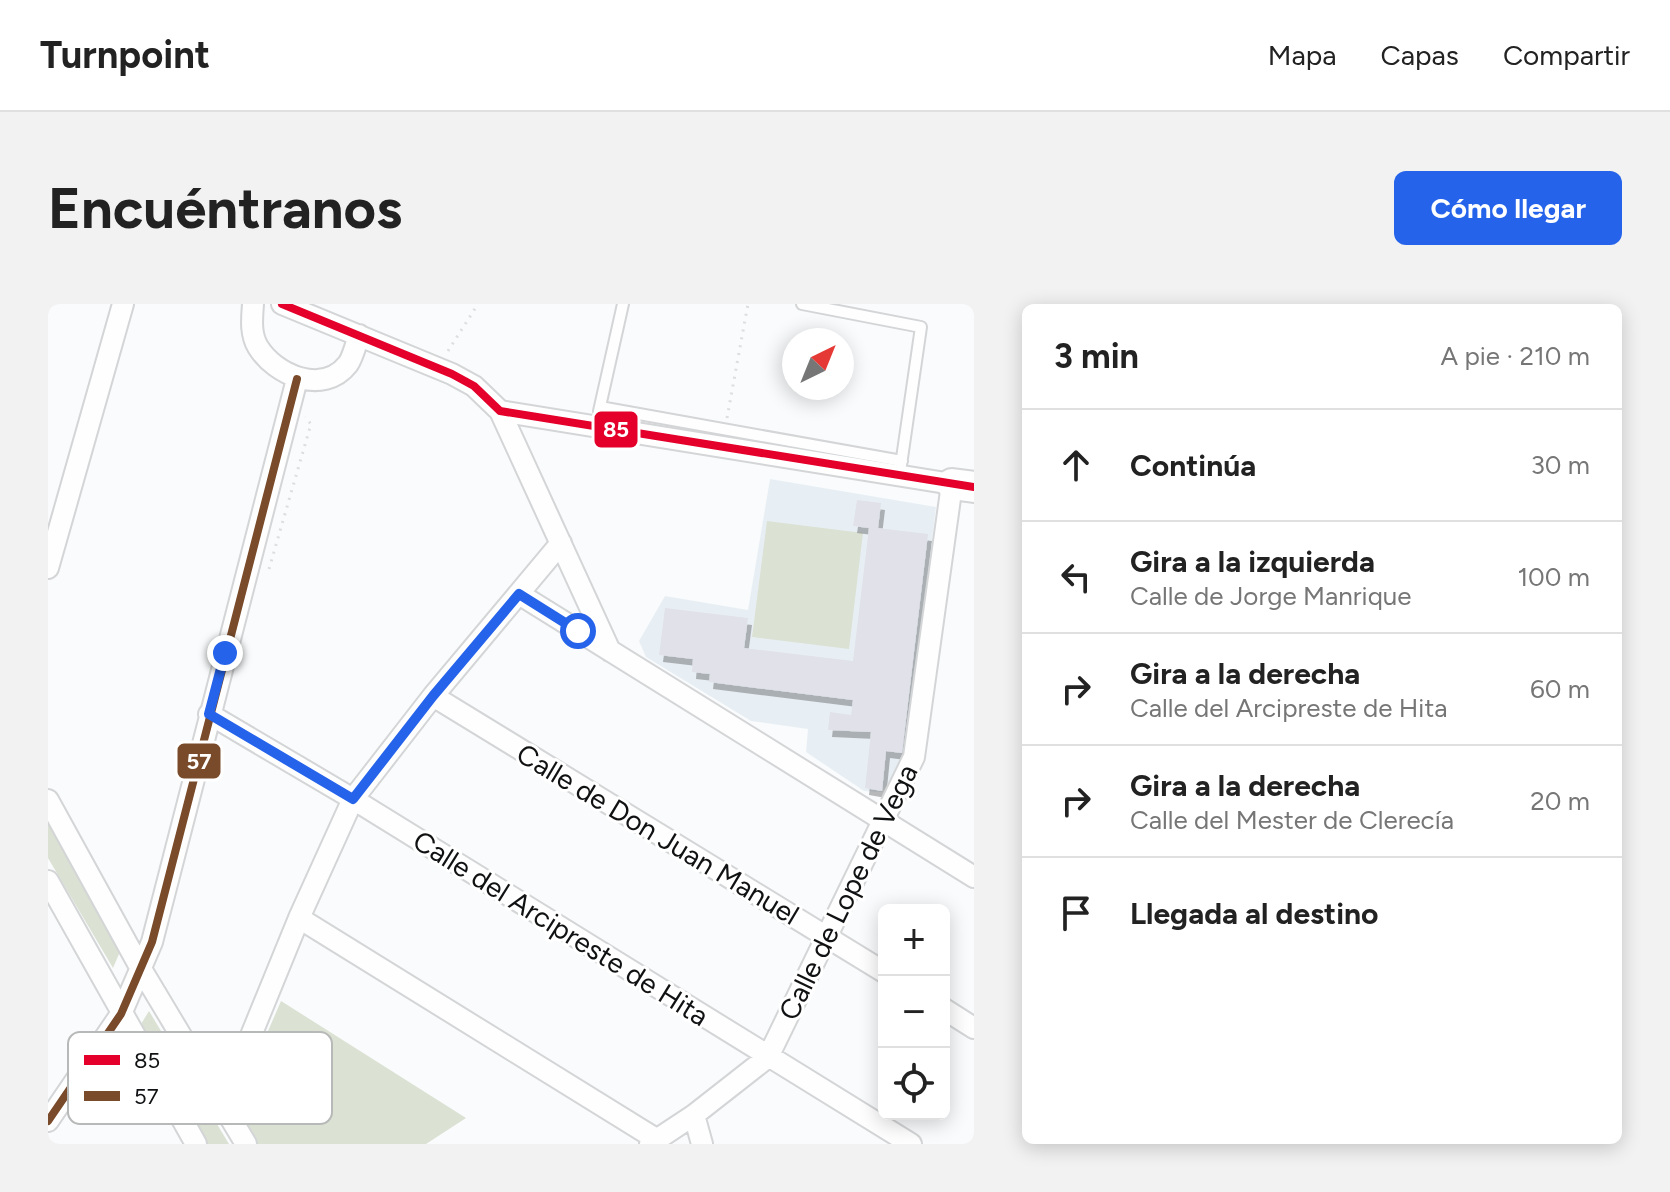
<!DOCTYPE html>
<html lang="es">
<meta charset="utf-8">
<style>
body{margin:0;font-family:Figtree,sans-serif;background:#f2f2f2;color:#222}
.controls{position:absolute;right:24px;bottom:24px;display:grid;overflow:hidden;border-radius:12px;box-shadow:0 4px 20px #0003}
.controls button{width:72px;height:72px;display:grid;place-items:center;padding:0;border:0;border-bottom:2px solid #e0e0e0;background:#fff;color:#222;font:40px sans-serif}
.compass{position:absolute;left:734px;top:24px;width:72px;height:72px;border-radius:50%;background:#fff;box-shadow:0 4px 20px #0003;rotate:43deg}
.stop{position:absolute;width:24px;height:24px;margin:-18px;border:6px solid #2563eb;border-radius:50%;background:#fff}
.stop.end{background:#2563eb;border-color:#fff;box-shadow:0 2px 8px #0008}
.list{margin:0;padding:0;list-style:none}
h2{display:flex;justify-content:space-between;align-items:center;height:104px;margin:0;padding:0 32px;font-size:34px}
h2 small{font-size:26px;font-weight:400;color:#767676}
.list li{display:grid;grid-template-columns:52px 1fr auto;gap:24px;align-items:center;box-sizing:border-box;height:112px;padding:0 32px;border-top:2px solid #e0e0e0}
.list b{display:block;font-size:30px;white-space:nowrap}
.list p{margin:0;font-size:26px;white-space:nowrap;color:#767676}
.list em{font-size:26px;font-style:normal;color:#767676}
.icon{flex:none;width:44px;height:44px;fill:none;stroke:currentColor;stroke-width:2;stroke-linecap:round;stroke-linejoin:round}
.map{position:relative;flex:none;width:926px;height:840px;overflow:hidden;border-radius:12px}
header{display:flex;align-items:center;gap:48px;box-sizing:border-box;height:112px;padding:0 40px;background:#fff;border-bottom:2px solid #e0e0e0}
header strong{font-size:38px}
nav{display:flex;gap:44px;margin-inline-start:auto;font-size:28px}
.intro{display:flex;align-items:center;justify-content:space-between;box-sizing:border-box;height:192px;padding:0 48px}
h1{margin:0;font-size:56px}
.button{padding:20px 36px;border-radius:12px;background:#2563eb;color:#fff;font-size:28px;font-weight:700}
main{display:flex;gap:48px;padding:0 48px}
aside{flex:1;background:#fff;border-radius:12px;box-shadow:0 4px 20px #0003}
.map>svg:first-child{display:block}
.built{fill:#e8eff4}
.green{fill:#dbe1d3}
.building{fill:#e0e1e9;filter:url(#shadow)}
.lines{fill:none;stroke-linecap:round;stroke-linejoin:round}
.lane-casing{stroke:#d3d5d6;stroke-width:14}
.street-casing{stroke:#d3d5d6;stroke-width:24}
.secondary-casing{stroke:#d3d5d6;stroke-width:34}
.path{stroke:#dedede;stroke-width:3;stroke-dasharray:2 6;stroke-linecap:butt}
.lane{stroke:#fefeff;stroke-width:10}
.street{stroke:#fefeff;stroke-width:20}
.secondary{stroke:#fefeff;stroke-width:30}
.bus-1-casing{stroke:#fff;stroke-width:14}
.bus-2-casing{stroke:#fff;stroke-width:14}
.bus-1{stroke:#e4002b;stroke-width:8}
.bus-2{stroke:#7a4b2a;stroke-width:8}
.route{stroke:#2563eb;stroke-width:10}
.labels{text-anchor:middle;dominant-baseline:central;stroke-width:6;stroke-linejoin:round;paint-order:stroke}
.street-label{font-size:28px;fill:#101112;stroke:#fff}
.key{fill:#fff;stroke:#b7b8b8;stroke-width:2}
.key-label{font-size:22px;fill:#101112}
.line-badge{stroke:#fff;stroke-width:3}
.badge-label{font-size:22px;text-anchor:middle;font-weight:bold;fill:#fff}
</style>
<header>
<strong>Turnpoint</strong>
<nav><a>Mapa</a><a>Capas</a><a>Compartir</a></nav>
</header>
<div class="intro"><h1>Encuéntranos</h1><a class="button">Cómo llegar</a></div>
<main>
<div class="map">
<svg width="926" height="840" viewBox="0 0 926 840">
<defs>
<filter id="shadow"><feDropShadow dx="4" dy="7" stdDeviation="0" flood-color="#0004"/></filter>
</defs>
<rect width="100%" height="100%" fill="#f9fbfc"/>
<path class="built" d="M722 175 888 203 858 453 834 488 816 487 758 448 760 425 703 417 598 353 591 337 617 292 700 306Z"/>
<path class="green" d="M719 217 815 229 801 345 704 333Z
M0 516 74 643 65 664 0 554Z
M233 697 418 814 378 840H207L186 806Z
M101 707 181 840H160L90 725Z"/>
<path class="building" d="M809 196 833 199 830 224 880 230 854 449 838 447 834 487 817 484 823 428 780 426 782 408 803 411 805 396 661 378 662 370 644 368 645 355 611 351 617 304 700 314 696 344 805 357 821 224 805 222Z"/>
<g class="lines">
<g class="lane-casing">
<path id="lane" d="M754 0 873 23 853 161
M552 103 854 157
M551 107 575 0"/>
</g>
<g class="street-casing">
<path id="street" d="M205 0C204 14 202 30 210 43 227 71 275 92 300 60 305 53 308 40 311 31
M234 0 404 70 426 82 452 107 904 180 866 453 720 753 646 811 602 840
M452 107 562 347
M0 264 75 0
M471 290 926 573
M385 392 836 668
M161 410 305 495 863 840
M0 496 93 665 198 840
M0 577 148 840
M251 614 608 835
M896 705 926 724
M175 800 251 614 305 495 385 392 513 239
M646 811 654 840
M0 817 73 710 104 638 249 75"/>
</g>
<g class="secondary-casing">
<path id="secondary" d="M904 180 926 183"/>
</g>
<path class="path" d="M400 47 430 0
M679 114 700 0
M221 265 263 120 257 113"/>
<use href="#lane" class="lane"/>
<use href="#street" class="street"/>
<use href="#secondary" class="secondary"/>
<g class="bus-1-casing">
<path id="bus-1" d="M234 0 404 70 426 82 452 107 926 183"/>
</g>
<g class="bus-2-casing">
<path id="bus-2" d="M0 817 73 710 104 638 249 75"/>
</g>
<use href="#bus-1" class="bus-1"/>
<use href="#bus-2" class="bus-2"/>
</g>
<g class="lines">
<path class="route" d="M177 349 161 410 305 495 385 392 471 290 530 327"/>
</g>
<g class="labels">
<g class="street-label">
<text transform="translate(610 530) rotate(31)">Calle de Don Juan Manuel</text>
<text transform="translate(800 588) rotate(-64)">Calle de Lope de Vega</text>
<text transform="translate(513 624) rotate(32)">Calle del Arcipreste de Hita</text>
</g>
</g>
<rect x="20" y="728" width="264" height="92" rx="12" class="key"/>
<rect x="36" y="751" width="36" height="10" fill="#e4002b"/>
<rect x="36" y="787" width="36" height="10" fill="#7a4b2a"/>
<g class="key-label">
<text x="86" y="764">85</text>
<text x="86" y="800">57</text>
</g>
<g class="line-badge">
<rect x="545" y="106" width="46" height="39" rx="8" fill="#e4002b"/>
<rect x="128" y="438" width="46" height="38" rx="8" fill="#7a4b2a"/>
</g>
<g class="badge-label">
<text x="568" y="133">85</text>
<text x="151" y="465">57</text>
</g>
</svg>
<div class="controls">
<button>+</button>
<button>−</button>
<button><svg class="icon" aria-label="locate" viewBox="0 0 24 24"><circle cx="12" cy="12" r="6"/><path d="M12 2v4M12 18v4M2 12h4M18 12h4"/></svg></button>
</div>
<svg class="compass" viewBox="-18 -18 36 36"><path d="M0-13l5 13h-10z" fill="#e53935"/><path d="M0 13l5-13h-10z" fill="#767676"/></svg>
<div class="stop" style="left:530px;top:327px"></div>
<div class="stop end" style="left:177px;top:349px"></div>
</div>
<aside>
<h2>3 min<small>A pie · 210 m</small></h2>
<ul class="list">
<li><svg class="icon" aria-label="ahead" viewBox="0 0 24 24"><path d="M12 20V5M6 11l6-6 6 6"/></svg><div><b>Continúa</b></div><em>30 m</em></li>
<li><svg class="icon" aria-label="left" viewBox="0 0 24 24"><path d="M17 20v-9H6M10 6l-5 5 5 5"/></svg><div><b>Gira a la izquierda</b><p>Calle de Jorge Manrique</p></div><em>100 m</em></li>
<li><svg class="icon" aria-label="right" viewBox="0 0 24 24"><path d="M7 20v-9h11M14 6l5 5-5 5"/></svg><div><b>Gira a la derecha</b><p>Calle del Arcipreste de Hita</p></div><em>60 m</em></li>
<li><svg class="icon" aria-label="right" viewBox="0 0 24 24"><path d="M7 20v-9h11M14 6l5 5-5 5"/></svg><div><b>Gira a la derecha</b><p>Calle del Mester de Clerecía</p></div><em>20 m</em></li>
<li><svg class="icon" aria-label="arrive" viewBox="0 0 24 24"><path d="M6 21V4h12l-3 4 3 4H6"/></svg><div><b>Llegada al destino</b></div></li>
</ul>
</aside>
</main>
